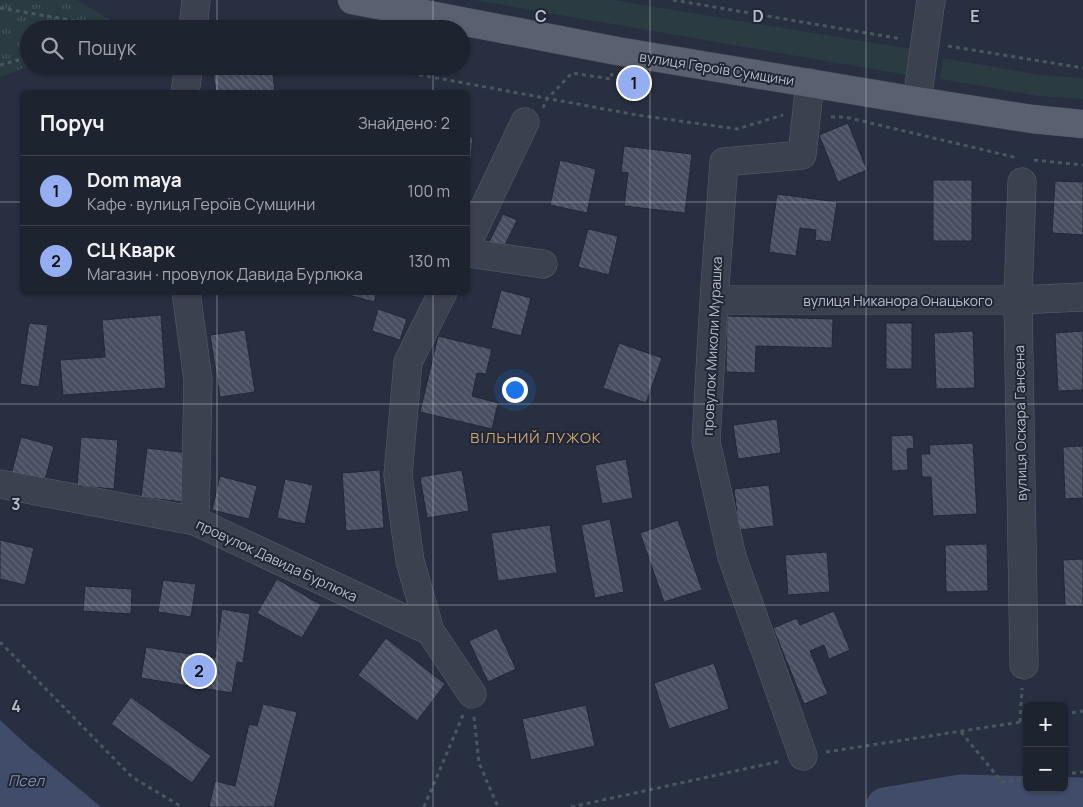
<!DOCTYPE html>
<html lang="uk">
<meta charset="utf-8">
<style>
body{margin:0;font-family:Manrope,sans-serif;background:#2b2f3c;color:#f1f3f6}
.controls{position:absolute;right:15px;bottom:15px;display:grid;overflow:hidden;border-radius:8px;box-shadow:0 1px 4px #0004}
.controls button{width:45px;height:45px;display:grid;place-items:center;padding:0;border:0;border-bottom:1px solid #3c404c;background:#1e2330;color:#f1f3f6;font:25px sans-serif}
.you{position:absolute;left:514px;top:389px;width:18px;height:18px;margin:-12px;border:4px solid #fff;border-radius:50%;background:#1a73e8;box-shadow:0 0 0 8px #1a73e833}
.badge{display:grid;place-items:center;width:32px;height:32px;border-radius:50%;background:#95aef2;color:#111;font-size:16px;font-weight:700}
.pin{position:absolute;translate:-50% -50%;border:2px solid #fff;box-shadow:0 1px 5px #0006}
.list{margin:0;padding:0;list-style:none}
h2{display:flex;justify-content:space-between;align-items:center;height:65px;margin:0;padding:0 20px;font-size:21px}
h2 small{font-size:16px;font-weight:400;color:#a1a4ab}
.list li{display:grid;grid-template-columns:32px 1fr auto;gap:15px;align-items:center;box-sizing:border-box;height:70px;padding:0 20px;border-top:1px solid #3c404c}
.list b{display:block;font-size:19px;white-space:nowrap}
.list p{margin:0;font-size:16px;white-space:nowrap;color:#a1a4ab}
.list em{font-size:16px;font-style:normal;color:#a1a4ab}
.icon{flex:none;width:28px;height:28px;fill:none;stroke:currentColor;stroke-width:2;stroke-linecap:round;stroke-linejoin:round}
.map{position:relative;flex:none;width:1083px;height:807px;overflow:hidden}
.search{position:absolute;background:#1e2330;box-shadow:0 1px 4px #0004;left:20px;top:20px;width:450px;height:55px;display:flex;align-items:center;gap:12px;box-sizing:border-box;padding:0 18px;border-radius:28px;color:#a1a4ab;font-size:19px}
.panel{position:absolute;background:#1e2330;box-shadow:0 1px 4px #0004;left:20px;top:90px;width:450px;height:205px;border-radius:8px}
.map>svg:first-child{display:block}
.grass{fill:#2a3b41}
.park{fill:url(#park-tufts)}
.water{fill:#404c6a}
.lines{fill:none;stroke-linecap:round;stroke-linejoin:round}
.river{stroke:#404c6a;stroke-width:39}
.building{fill:url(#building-back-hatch);stroke:#222837}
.minor-casing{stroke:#595f6d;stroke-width:29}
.major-casing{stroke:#454a59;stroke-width:29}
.path{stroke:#48585e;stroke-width:3;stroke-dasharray:4 4;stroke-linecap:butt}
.minor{stroke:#3c4150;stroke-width:28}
.major{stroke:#5a606f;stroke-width:28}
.grid{fill:none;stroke:#b8bdca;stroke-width:1;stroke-opacity:0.55}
.labels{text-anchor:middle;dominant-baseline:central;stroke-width:4;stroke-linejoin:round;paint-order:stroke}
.street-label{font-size:14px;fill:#b8bdca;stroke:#202635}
.neighbourhood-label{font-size:15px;letter-spacing:1px;fill:#cfa46e;stroke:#202635}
.water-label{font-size:15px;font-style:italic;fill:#828fb0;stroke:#202635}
.grid-label{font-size:16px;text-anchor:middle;font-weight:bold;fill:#b8bdca;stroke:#202635;stroke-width:4;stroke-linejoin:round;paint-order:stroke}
</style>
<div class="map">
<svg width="1083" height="807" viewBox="0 0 1083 807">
<defs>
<pattern id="park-tufts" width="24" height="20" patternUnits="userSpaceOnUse" patternTransform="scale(1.25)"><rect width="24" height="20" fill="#2a3b41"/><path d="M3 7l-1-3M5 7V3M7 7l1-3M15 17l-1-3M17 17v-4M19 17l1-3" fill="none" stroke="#47555b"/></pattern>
<pattern id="building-back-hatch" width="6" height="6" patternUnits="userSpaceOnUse" patternTransform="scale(1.25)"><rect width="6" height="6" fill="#474f61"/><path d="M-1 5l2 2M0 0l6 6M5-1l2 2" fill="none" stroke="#5f6676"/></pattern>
</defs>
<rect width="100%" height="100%" fill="#282f40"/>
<path class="grass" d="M474 0H613L911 49 907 75Z
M943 58 1040 75 1083 78V99L1039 96 940 79Z"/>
<path class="park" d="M0 0H77L124 29H29V66L0 77Z"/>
<path class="water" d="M0 720 29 747 101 807H0Z"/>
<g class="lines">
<path class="river" d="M885 807 961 794 1083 797"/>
</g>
<path class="building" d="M212 66H272L275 92H216Z
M848 123 867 170 838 182 819 135Z
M468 136 473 137 469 175H468Z
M624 146 692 154 685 213 624 206 628 173 621 172Z
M560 160 596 169 587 213 550 205Z
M933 180H972V241H933Z
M1055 181 1083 182V235L1052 233Z
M777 194 837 202 831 242 815 240 816 230 800 228 796 256 769 252Z
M503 214 517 220 502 251 488 244Z
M588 229 618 236 609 275 578 267Z
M501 290 531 298 521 336 491 328Z
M338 292H377L374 302Z
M378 309 407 319 400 340 372 331Z
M161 315 166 388 63 395 60 360 105 357 102 320Z
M727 316 833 319 832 348 756 346 755 373 726 372Z
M29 323 48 325 39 387 20 384Z
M886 323H912V369H886Z
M245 330 255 392 220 397 210 335Z
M973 331 975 388 936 389 934 333Z
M1083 331V390L1058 391 1055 333Z
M438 336 492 349 486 374 477 373 472 396 498 403 492 429 420 412Z
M619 343 662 358 646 403 603 388Z
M777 419 781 453 738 459 733 425Z
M913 435 914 448 907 449 908 470 892 471 891 436Z
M21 437 54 446 44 484 11 475Z
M81 437 118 440 114 489 77 486Z
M973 443 977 514 933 516 931 477H922L921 454H930L929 445Z
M1083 446V498L1065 499 1063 447Z
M147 448 189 453 183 502 141 497Z
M626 459 633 498 602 504 595 465Z
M380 470 384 528 346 531 342 473Z
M462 470 469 511 427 518 420 477Z
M220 476 257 486 249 519 212 510Z
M285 479 313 485 305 524 277 518Z
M769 485 774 526 739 530 734 489Z
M610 519 624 592 595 598 581 525Z
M678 520 702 590 664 602 640 533Z
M550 525 557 573 498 581 491 533Z
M0 540 34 548 25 585 0 579Z
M987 544 988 591 946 592 945 545Z
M827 552 830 592 788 595 785 555Z
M1083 559V606H1065L1063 560Z
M277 579 321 605 302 638 257 613Z
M163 580 196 584 191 617 158 612Z
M85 586 132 589 131 614 83 611Z
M222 609 250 614 243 663 237 662 232 693 141 678 146 647 215 658Z
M834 611 850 650 829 659 824 645 810 651 828 694 804 704 773 628 797 618 800 625Z
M497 628 516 669 488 682 469 641Z
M386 638 445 684 417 721 358 675Z
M714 663 729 709 669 729 654 683Z
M131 697 211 756 192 783 111 724Z
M263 704 297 712 274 807H209L215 781 235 786 249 724 257 726Z
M586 705 595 746 531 760 522 719Z"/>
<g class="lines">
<g class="minor-casing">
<path id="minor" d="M193 29 196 0
M185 92 189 66
M917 101 931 0
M1022 182 1018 300 1024 665
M468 242 525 122
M468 253 543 264
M186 292 198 380 195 521
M443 292 408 362 398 475 410 561 430 631 472 694
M714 300H1018L1083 297
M0 484 195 521 430 631
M803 756 732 557 706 442 714 300 724 162 802 155 810 83"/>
</g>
<g class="major-casing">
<path id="major" d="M352 0 617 51 917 101 1032 119 1083 124"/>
</g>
<path class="path" d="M673 0 902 39
M0 8 123 29
M126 29 158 22 170 25
M948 46 1083 68
M0 65 29 57
M372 66 637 115 737 129 783 115
M543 108 547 99 572 73 611 79 612 73
M831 117H845L1018 158
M1034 160 1083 165
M0 642 132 777 182 807
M1064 714 1083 711
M474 717 479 763 498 807
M1020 722 1022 688
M961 732 1002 782 1027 779
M826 752 1027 721
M1064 774 1083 772
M424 807 463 715
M571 807 781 761"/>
<use href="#minor" class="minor"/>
<use href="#major" class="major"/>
</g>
<path class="grid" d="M217 0V29M433 0V29M650 0V807M866 0V807M217 66V92M433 66V92M0 202H22M468 202H1083M217 292V807M433 292V807M0 404H1083M0 605H1083"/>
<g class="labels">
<g class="street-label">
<text transform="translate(717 68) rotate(9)">вулиця Героїв Сумщини</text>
<text x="898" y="300">вулиця Никанора Онацького</text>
<text transform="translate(712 346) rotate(-87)">провулок Миколи Мурашка</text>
<text transform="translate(1020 423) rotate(-91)">вулиця Оскара Гансена</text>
<text transform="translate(277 560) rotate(25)">провулок Давида Бурлюка</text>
</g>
<g class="neighbourhood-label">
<text x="536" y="437">ВІЛЬНИЙ ЛУЖОК</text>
</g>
<g class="water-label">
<text x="26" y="780">Псел</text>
</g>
</g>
<g class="grid-label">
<text x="541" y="22">C</text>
<text x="758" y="22">D</text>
<text x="975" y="22">E</text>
<text x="16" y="510">3</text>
<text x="16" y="712">4</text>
</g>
</svg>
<div class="controls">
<button>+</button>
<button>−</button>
</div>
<div class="you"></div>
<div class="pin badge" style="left:634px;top:83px">1</div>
<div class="pin badge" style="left:199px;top:671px">2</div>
<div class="search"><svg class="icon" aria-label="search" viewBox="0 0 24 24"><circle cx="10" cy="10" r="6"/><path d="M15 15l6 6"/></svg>Пошук</div>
<section class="panel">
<h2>Поруч<small>Знайдено: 2</small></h2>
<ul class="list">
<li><span class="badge">1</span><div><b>Dom maya</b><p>Кафе · вулиця Героїв Сумщини</p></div><em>100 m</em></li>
<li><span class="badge">2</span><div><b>СЦ Кварк</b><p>Магазин · провулок Давида Бурлюка</p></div><em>130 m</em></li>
</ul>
</section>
</div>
